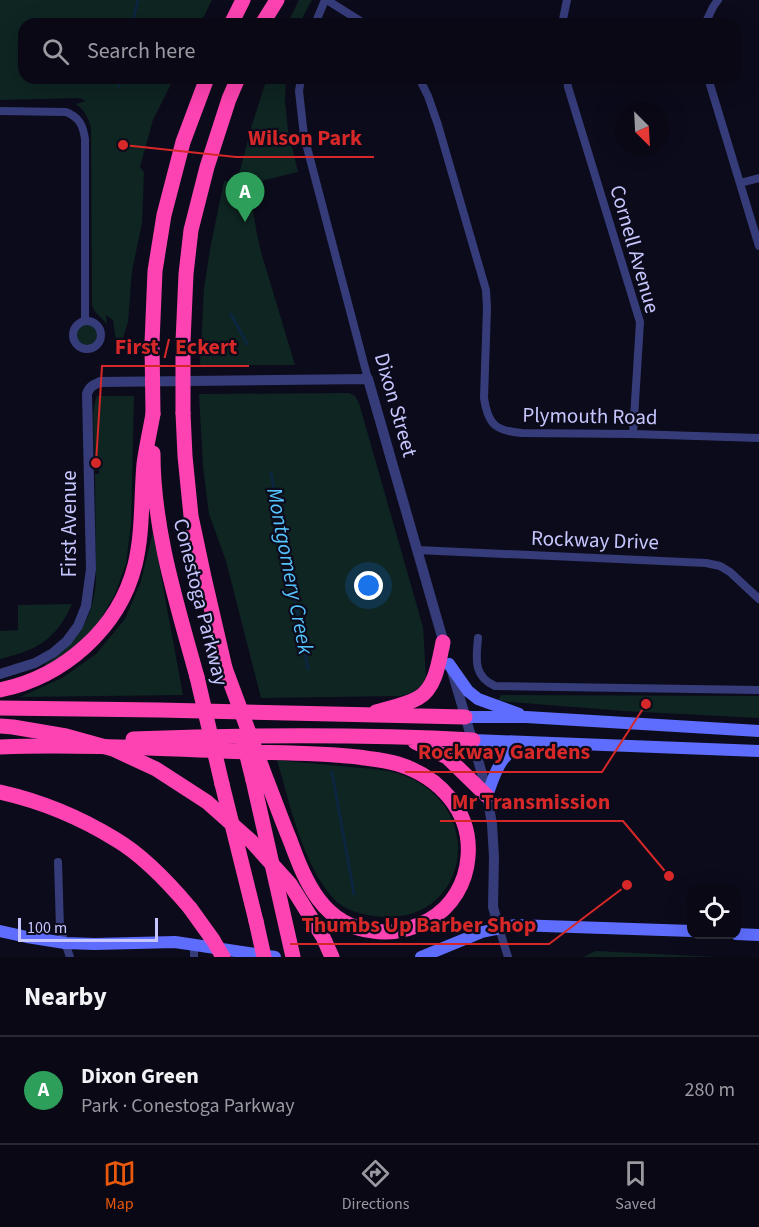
<!DOCTYPE html>
<meta charset="utf-8">
<style>
body{margin:0;font-family:"Source Sans 3",sans-serif;background:#171622;color:#f1f3f6}
.controls{position:absolute;right:18px;bottom:18px;display:grid;overflow:hidden;border-radius:12px;box-shadow:0 6px 24px #0002}
.controls button{width:54px;height:54px;display:grid;place-items:center;padding:0;border:0;border-bottom:2px solid #292934;background:#090814;color:#f1f3f6;font:30px sans-serif}
.compass{position:absolute;left:615px;top:102px;width:54px;height:54px;border-radius:50%;background:#090814;box-shadow:0 6px 24px #0002;rotate:156deg}
.scale{position:absolute;left:18px;bottom:15px;width:140px;box-sizing:border-box;padding-left:6px;border:3px solid #c6c6fe;border-top:0;font-size:16px;line-height:21px;white-space:nowrap;color:#c6c6fe;-webkit-text-stroke:4px #0c0b1b;paint-order:stroke}
.you{position:absolute;left:369px;top:586px;width:21px;height:21px;margin:-15px;border:4px solid #fff;border-radius:50%;background:#1a73e8;box-shadow:0 0 0 9px #1a73e833}
.badge{display:grid;place-items:center;width:39px;height:39px;border-radius:50%;background:#ea580c;color:#fff;font-size:20px;font-weight:700}
.pin{position:absolute;translate:-50% -50px;filter:drop-shadow(0 2px 3px #0008)}
.pin::after{content:'';position:absolute;top:32px;width:21px;height:18px;background:inherit;clip-path:polygon(0 0,100% 0,50% 100%)}
.list{margin:0;padding:0;list-style:none}
h2{display:flex;justify-content:space-between;align-items:center;height:78px;margin:0;padding:0 24px;font-size:26px}
h2 small{font-size:20px;font-weight:400;color:#999aa0}
.list li{display:grid;grid-template-columns:39px 1fr auto;gap:18px;align-items:center;box-sizing:border-box;height:108px;padding:0 24px;border-top:2px solid #292934}
.list b{display:block;font-size:22px;white-space:nowrap}
.list p{margin:0;font-size:20px;white-space:nowrap;color:#999aa0}
.list em{font-size:20px;font-style:normal;color:#999aa0}
.icon{flex:none;width:33px;height:33px;fill:none;stroke:currentColor;stroke-width:2;stroke-linecap:round;stroke-linejoin:round}
.map{position:relative;flex:none;width:759px;height:957px;overflow:hidden}
.search{position:absolute;background:#090814;box-shadow:0 6px 24px #0002;left:18px;right:18px;top:18px;height:66px;display:flex;align-items:center;gap:15px;box-sizing:border-box;padding:0 21px;border-radius:18px;color:#999aa0;font-size:22px}
.sheet{height:186px;background:#090814}
nav{display:flex;justify-content:space-around;align-items:center;box-sizing:border-box;height:84px;border-top:2px solid #292934;background:#090814;font-size:16px;color:#999aa0}
nav a{display:grid;justify-items:center;gap:3px}
nav .on{color:#ea580c}
.map>svg:first-child{display:block}
.green{fill:#0e2522}
.lines{fill:none;stroke-linecap:round;stroke-linejoin:round}
.stream{stroke:#0c263f;stroke-width:3}
.minor{stroke:#363c7a;stroke-width:8}
.tertiary{stroke:#363c7a;stroke-width:10}
.secondary{stroke:#5e6dfd;stroke-width:12}
.motorway{stroke:#fd43b1;stroke-width:15}
.motorway-bridge{stroke:#fd43b1;stroke-width:15}
.labels{text-anchor:middle;dominant-baseline:central;stroke-width:4.5;stroke-linejoin:round;paint-order:stroke}
.street-label{font-size:21px;fill:#c6c6fe;stroke:#0c0b1b}
.water-label{font-size:22px;font-style:italic;fill:#55c3fd;stroke:#0c0b1b}
.leader{fill:none;stroke:#d62828;stroke-width:2}
.callout-dot{fill:#d62828;stroke:#0c0b1b;stroke-width:2}
.callout-label{font-size:22px;text-anchor:middle;font-weight:bold;fill:#d62828;stroke:#0c0b1b;stroke-width:4.5;stroke-linejoin:round;paint-order:stroke}
</style>
<div class="map">
<svg width="759" height="957" viewBox="0 0 759 957">
<rect width="100%" height="100%" fill="#0c0b1b"/>
<path class="green" d="M0 0H212L200 24H24V78H174L153 120 140 167 144 172 142 223 132 271 128 322 122 341 116 342 113 320 106 315 107 324C101 317 95 314 92 305L91 128C88 117 85 111 76 104L86 101 79 98 0 100Z
M299 0H312L299 24H287Z
M267 78H286L285 101 288 130 298 172 249 184 256 229 261 252 295 365H200L204 288 211 244 224 181 237 182 251 128Z
M76 335a11 11 0 1 1 22 0a11 11 0 1 1-22 0Z
M349 393 355 396 359 403 423 627 426 677 421 686 413 692 401 696 261 698 226 561 209 514 203 467 199 394Z
M97 396H134L131 524 126 564 115 594 98 624 80 644 46 667 45 664C78 644 93 618 96 580L95 474H99V461L95 460C95 442 90 412 97 396Z
M153 532 183 695 20 697 62 678 96 654 125 619 140 584Z
M72 604C56 640 37 650 0 659V631L18 630V605Z
M501 695 759 696V718L623 711 498 701Z
M277 760C301 762 325 765 349 767 370 769 393 769 412 779 491 818 462 930 374 916 359 914 344 910 333 898 302 863 290 804 277 760Z
M596 951 716 957H583Z"/>
<g class="lines">
<path class="stream" d="M132 24 138 0
M119 86 120 78
M231 314 247 344
M271 473 308 669
M332 772 354 894"/>
<path class="minor" d="M327 0 365 24
M315 24 325 0
M562 24 567 0
M705 24 713 7 718 0
M301 78 299 91 304 136 368 379
M419 78 428 96 438 125 486 290 487 308 484 398C488 425 496 431 522 433L633 434 759 438
M567 78 568 87 640 322 633 434
M708 78 759 246
M0 111 66 112C79 117 83 125 85 139V321
M740 183 759 178
M73 335a14 14 0 1 1 28 0a14 14 0 1 1-28 0Z
M417 550 706 563 720 566 730 572 759 599
M478 638C476 659 473 676 495 686L759 690
M58 862 60 928 70 957
M499 928 508 957
M194 957V944"/>
<path class="tertiary" d="M452 671 485 784 492 824 494 857 493 907 499 928
M0 674 35 663 53 653 67 641 78 626 86 606 91 569 87 394C89 387 93 385 100 382L368 379 445 647"/>
<path class="secondary" d="M449 664 468 691 478 699 519 714
M465 717H526L759 731
M473 740 759 751
M487 796C495 773 500 753 525 743
M0 931 27 937 65 943 95 944 175 942 275 957
M736 934 759 935
M421 957 482 932 515 925 692 931"/>
<path class="motorway" d="M231 24 243 0
M262 24 277 0
M183 342 186 274 191 230 207 167 229 99 238 78
M152 343 155 271 164 215 183 142 207 78
M183 413 185 456 191 516 204 577 225 668
M153 453C153 530 177 604 197 677
M0 690C63 677 119 629 135 565 143 532 141 498 144 464 146 448 150 431 153 414
M0 708 159 710 465 717
M376 712C389 708 406 705 418 698 436 688 439 661 443 642
M133 739C246 735 359 734 473 740
M415 742 447 757 487 796
M0 747C83 744 166 749 249 752 286 753 322 753 358 757 371 759 385 760 398 764 440 777 472 812 468 857 466 883 452 907 429 920 411 930 394 934 373 931 323 926 305 881 290 840 282 821 275 801 267 781
M253 780 293 957
M222 784 256 921
M0 792C40 801 81 818 115 839 144 856 169 883 190 908"/>
<path class="motorway-bridge" d="M183 342V413
M152 343 153 414
M225 668 267 781
M197 677 222 784
M0 726 13 727 66 736 113 749 156 769 207 802 252 842 290 884 323 937 332 957
M242 736 253 780
M190 908 213 940 223 957
M256 921 264 957"/>
</g>
<g class="labels">
<g class="street-label">
<text transform="translate(635 249) rotate(74)">Cornell Avenue</text>
<text transform="translate(396 405) rotate(74)">Dixon Street</text>
<text transform="translate(590 416) rotate(1)">Plymouth Road</text>
<text transform="translate(69 524) rotate(-90)">First Avenue</text>
<text transform="translate(595 540) rotate(2)">Rockway Drive</text>
<text transform="translate(201 602) rotate(76)">Conestoga Parkway</text>
</g>
<g class="water-label">
<text transform="translate(290 571) rotate(79)">Montgomery Creek</text>
</g>
</g>
<path class="leader" d="M123 145L236 157H374M96 463L102 366H249M646 704L602 772H405M669 876L623 821H440M627 885L549 944H290"/>
<g class="callout-dot">
<circle cx="123" cy="145" r="6"/>
<circle cx="96" cy="463" r="6"/>
<circle cx="646" cy="704" r="6"/>
<circle cx="669" cy="876" r="6"/>
<circle cx="627" cy="885" r="6"/>
</g>
<g class="callout-label">
<text x="305" y="145">Wilson Park</text>
<text x="176" y="354">First / Eckert</text>
<text x="504" y="759">Rockway Gardens</text>
<text x="531" y="809">Mr Transmission</text>
<text x="419" y="932">Thumbs Up Barber Shop</text>
</g>
</svg>
<div class="controls">
<button><svg class="icon" aria-label="locate" viewBox="0 0 24 24"><circle cx="12" cy="12" r="6"/><path d="M12 2v4M12 18v4M2 12h4M18 12h4"/></svg></button>
</div>
<svg class="compass" viewBox="-18 -18 36 36"><path d="M0-13l5 13h-10z" fill="#e53935"/><path d="M0 13l5-13h-10z" fill="#999aa0"/></svg>
<div class="scale">100 m</div>
<div class="you"></div>
<div class="pin badge" style="left:245px;top:222px;background:#2e9e5b">A</div>
<div class="search"><svg class="icon" aria-label="search" viewBox="0 0 24 24"><circle cx="10" cy="10" r="6"/><path d="M15 15l6 6"/></svg>Search here</div>
</div>
<section class="sheet">
<h2>Nearby<small></small></h2>
<ul class="list">
<li><span class="badge" style="background:#2e9e5b">A</span><div><b>Dixon Green</b><p>Park · Conestoga Parkway</p></div><em>280 m</em></li>
</ul>
</section>
<nav>
<a class="on"><svg class="icon" aria-label="map" viewBox="0 0 24 24"><path d="M3 6l6-2 6 2 6-2v14l-6 2-6-2-6 2zM9 4v14M15 6v14"/></svg>Map</a>
<a><svg class="icon" aria-label="directions" viewBox="0 0 24 24"><path d="M12 3l9 9-9 9-9-9zM9 14v-3h6M13 9l2 2-2 2"/></svg>Directions</a>
<a><svg class="icon" aria-label="saved" viewBox="0 0 24 24"><path d="M7 4h10v16l-5-4-5 4z"/></svg>Saved</a>
</nav>
